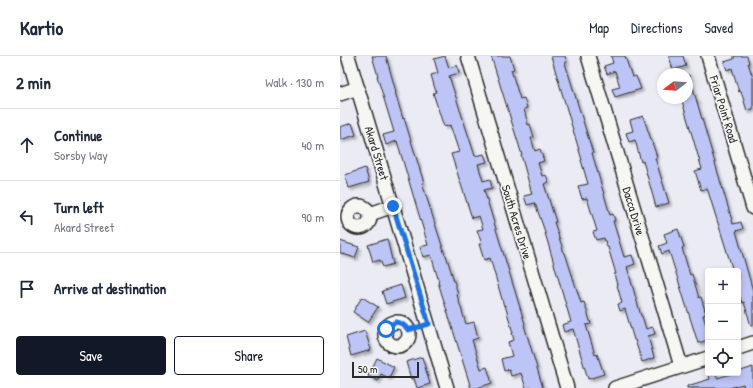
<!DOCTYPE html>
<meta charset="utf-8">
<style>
body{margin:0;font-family:"Patrick Hand",sans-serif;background:#f6f6f7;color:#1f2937}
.controls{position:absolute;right:12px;bottom:12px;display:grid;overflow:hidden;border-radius:4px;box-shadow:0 2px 6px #0003}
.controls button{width:36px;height:36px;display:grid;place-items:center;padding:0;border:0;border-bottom:1px solid #e0e1e3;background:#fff;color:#1f2937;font:20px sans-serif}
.compass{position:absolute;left:317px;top:12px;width:36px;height:36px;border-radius:50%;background:#fff;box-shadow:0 2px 6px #0003;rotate:253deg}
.scale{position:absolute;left:12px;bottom:10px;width:67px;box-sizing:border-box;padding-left:4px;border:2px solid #2b2b2b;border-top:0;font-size:11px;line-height:14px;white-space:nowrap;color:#2b2b2b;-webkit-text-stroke:3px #f6f6f2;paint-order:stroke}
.stop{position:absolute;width:12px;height:12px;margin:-9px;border:3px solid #1a73e8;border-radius:50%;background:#fff}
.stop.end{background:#1a73e8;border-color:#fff;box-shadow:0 1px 4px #0008}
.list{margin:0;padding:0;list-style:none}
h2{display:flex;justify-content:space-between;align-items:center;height:52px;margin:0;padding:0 16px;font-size:17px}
h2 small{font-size:13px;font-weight:400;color:#747a83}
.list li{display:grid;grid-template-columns:26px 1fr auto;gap:12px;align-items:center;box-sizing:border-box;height:72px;padding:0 16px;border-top:1px solid #e0e1e3}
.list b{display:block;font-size:15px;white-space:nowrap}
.list p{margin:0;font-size:13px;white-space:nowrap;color:#747a83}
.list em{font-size:13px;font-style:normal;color:#747a83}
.actions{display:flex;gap:8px;padding:12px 16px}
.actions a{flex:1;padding:9px 0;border:1px solid #111827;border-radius:4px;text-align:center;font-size:14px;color:#111827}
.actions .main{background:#111827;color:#fff}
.icon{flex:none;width:22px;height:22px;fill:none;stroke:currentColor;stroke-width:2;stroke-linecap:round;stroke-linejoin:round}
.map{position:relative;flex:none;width:413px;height:332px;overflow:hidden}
header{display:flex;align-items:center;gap:24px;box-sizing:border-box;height:56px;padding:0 20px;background:#fff;border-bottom:1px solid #e0e1e3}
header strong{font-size:19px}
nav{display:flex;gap:22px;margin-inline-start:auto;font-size:14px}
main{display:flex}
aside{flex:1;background:#fff}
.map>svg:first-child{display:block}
.building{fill:#bdc5f7;stroke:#2b2b2b;filter:url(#shadow)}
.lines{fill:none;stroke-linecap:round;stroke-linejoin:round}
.minor-casing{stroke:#2b2b2b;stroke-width:16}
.minor{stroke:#f6f6f2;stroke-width:13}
.route{stroke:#1a73e8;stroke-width:5}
.labels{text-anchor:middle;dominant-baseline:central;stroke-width:3.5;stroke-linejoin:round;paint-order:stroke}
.street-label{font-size:12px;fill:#2b2b2b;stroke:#f6f6f2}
</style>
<header>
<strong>Kartio</strong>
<nav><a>Map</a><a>Directions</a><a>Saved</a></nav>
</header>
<main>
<aside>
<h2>2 min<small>Walk · 130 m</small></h2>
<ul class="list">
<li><svg class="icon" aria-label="ahead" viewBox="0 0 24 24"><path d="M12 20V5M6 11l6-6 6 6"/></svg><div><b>Continue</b><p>Sorsby Way</p></div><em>40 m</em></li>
<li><svg class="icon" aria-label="left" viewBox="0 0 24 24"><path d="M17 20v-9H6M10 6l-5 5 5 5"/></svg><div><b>Turn left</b><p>Akard Street</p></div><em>90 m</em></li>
<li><svg class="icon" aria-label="arrive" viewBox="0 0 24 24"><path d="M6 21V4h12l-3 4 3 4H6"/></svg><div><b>Arrive at destination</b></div></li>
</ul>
<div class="actions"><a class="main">Save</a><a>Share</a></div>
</aside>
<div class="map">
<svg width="413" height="332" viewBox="0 0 413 332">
<defs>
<filter id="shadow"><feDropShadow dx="2.5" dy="2.5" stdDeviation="1" flood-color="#0004"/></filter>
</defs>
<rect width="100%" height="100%" fill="#ebecf3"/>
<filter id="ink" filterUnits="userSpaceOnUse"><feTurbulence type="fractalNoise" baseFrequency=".025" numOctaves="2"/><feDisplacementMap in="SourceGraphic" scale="8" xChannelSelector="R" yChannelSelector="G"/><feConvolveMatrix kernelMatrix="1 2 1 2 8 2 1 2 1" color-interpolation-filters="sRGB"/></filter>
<g filter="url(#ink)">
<path class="building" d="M32 0H46L56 36H55L63 63 64 62 84 127H82L105 199H106L118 238 117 239 126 268 134 266 138 282 132 284 141 313 147 311 152 327 137 332H131L98 226H99L91 199 83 201 80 191 88 189 57 85 46 89 43 79 54 76 37 20H38Z
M105 0 109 12 117 9 119 17 109 20 135 100 144 98 147 106 138 108 143 125 150 123 152 132 144 134 185 268 184 269 203 332H186L181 317 171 320 169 313 164 315 161 303 172 300 168 286 174 284 172 277H173L165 249 164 250 150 202 144 204 139 188H142L137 174 143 173 139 160 132 162 111 98 119 96 110 69 104 71 93 37 96 36 91 19 98 17 94 3Z
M151 0H170L174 13 171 14 180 43 184 42 187 52 184 53 188 69 190 68 194 81 191 82 195 95 200 93 204 105 198 107 202 120 206 119 209 126 204 128 216 166H214L224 197H225L241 247 244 246 251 268 246 269 255 299 257 298 264 318 248 323 233 273 224 276 222 269 231 266 203 170 195 147 187 149 184 140 192 138 181 99H182Z
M211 0H225L227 6 225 7 253 97H252L270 159 273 158 275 165H273L284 201 292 199 295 208 287 211 301 260H302L306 273 313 271 315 278 308 280 314 302 302 306 295 284H294L285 253 280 255 278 248 282 247 274 218H276L268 191H267L264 182 256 184 253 176 257 175 247 142 242 143 238 130 248 128 241 104H242Z
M271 0H285L292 21 296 20 301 33 275 41 272 33 280 31 275 15 267 18 264 10 273 7Z
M329 0H343L346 10 333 14Z
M394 0H407L409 7H408L413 22V53L407 55 401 35 399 36 392 12 387 14 384 6 394 3Z
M347 19H349L393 168 401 166 403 173 396 175 413 235V270H411L404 246 402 247 398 234V215H393L367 132 361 134 355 115 362 113 342 45 347 43Z
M303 60 317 101 315 102 329 147 316 151 303 105 301 106 295 84 289 86 286 77 293 75 290 64Z
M12 67 16 79 0 84V71Z
M25 112 29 126 9 132 5 119Z
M338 173 344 191 342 192 350 219 352 218 359 242 361 241 366 258 363 259 368 276V284L358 287 329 195 322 198 319 190 327 187 324 178Z
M47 183 53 208 43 211 40 204 33 206 28 189Z
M0 185 19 191 15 202 0 197Z
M61 229 65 242 46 248 42 235Z
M22 241 38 251 28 266 13 256Z
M25 275 31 294 11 300 6 281Z
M82 301 90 328 77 332 74 322 71 323 66 306Z
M37 302 54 311 49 322 41 318 38 325 28 320Z
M413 311V331L404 332 403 328 389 332H347V330L370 323 368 317H376L377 322 394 317H398V316Z"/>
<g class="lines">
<g class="minor-casing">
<path id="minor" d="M8 0 107 332
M128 0 227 332
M248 0 341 310
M368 0 413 152
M0 38 18 32
M8 161a11 11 0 1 1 22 0a11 11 0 1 1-22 0Z
M30 158 53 150
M45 278a12 12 0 1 1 24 0a12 12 0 1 1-24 0Z
M398 292 413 287
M275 332 368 302"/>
</g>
<use href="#minor" class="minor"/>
</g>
</g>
<g class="lines" filter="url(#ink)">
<path class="route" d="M46 273 48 270 56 266C62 267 65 269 68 274L89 268 53 150"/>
</g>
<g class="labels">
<g class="street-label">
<text transform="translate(384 53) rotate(73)">Friar Point Road</text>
<text transform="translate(37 97) rotate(73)">Akard Street</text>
<text transform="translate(294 155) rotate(73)">Dacca Drive</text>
<text transform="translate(177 166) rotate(73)">South Acres Drive</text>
</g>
</g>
</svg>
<div class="controls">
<button>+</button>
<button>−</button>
<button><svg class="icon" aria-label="locate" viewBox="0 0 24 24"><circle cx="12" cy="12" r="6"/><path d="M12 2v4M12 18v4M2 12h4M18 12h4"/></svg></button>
</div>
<svg class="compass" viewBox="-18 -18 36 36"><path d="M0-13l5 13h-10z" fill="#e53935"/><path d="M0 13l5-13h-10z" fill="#747a83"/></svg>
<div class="scale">50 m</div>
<div class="stop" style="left:46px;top:273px"></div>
<div class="stop end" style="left:53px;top:150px"></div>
</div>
</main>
